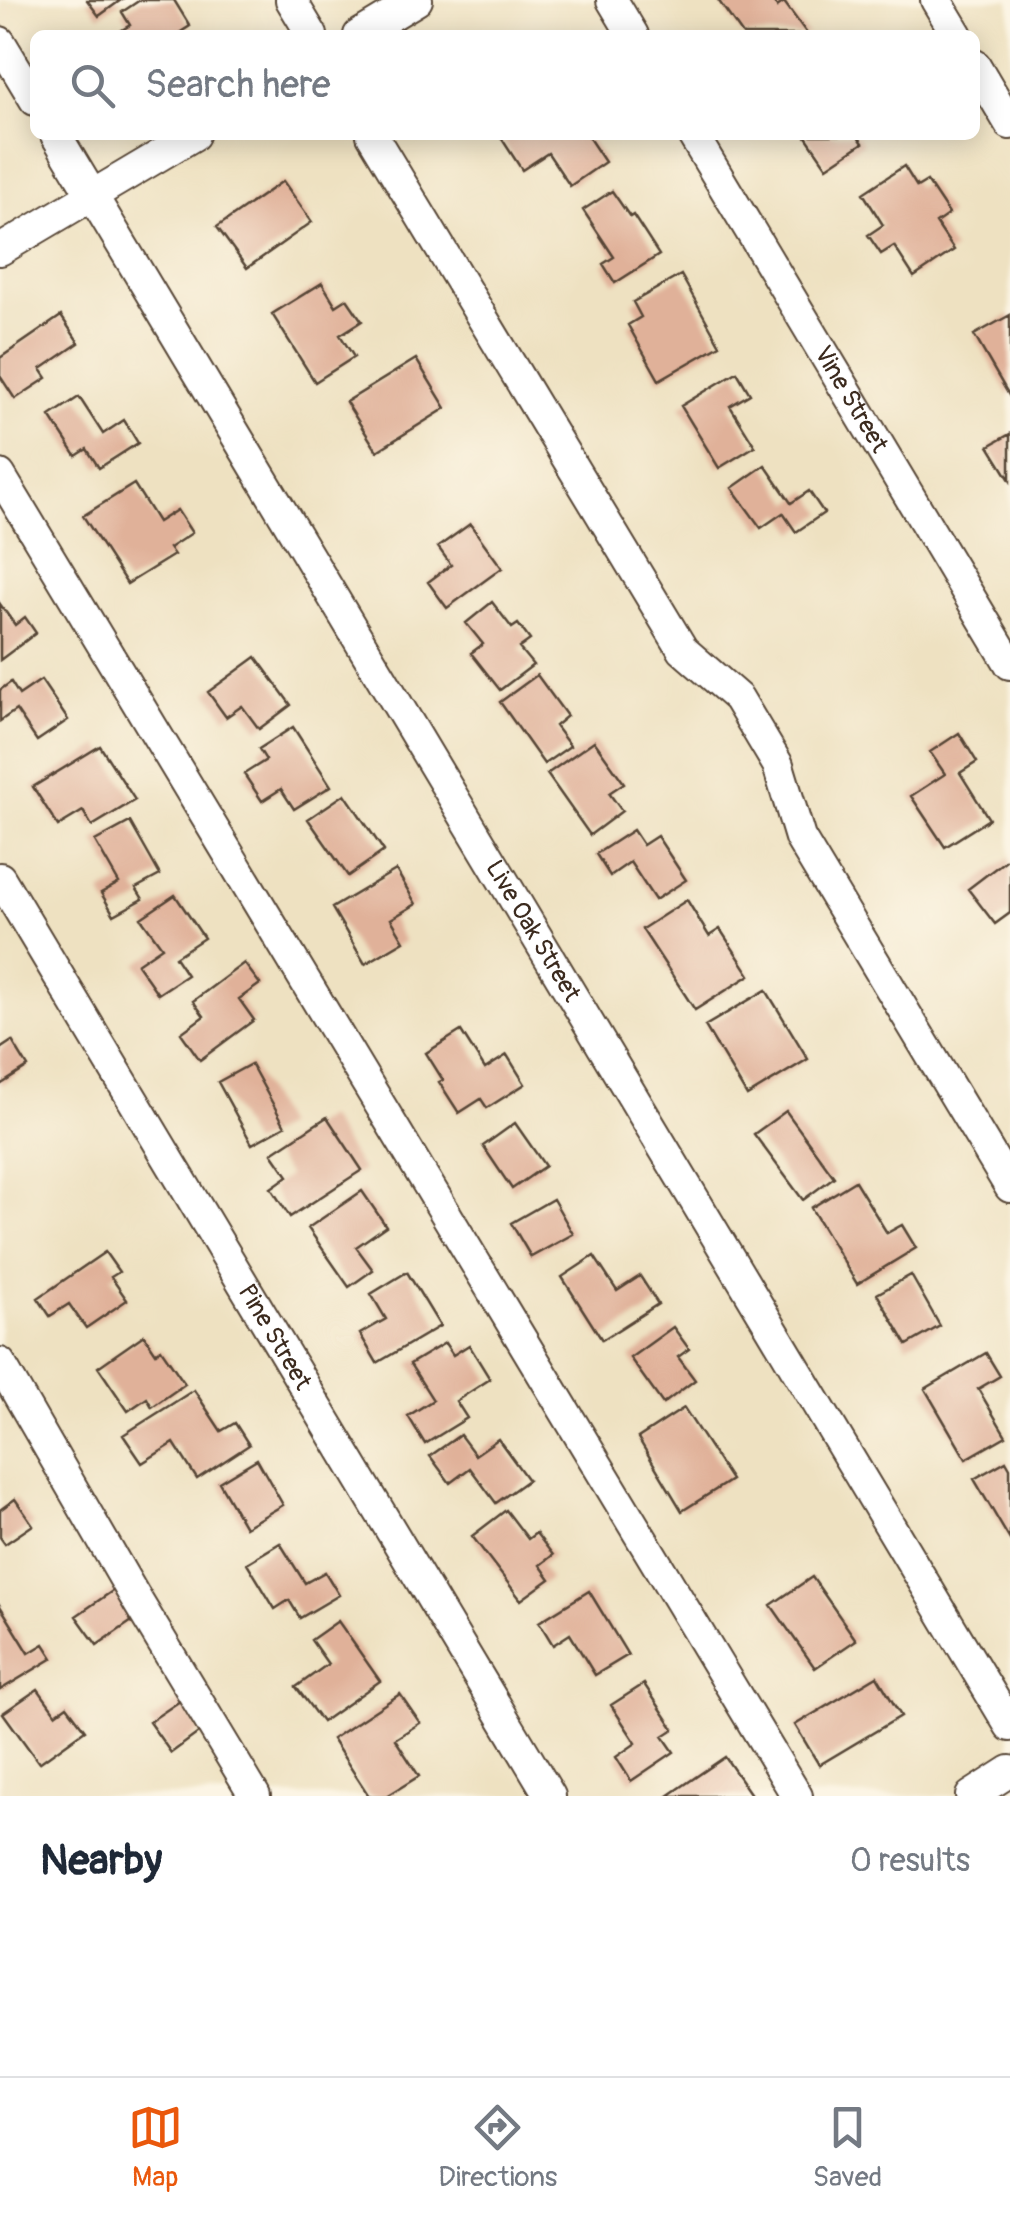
<!DOCTYPE html>
<style>
body{margin:0;font-family:Pangolin,sans-serif;background:#f2f2f3;color:#1f2937}
.list{margin:0;padding:0;list-style:none}
h2{display:flex;justify-content:space-between;align-items:center;height:130px;margin:0;padding:0 40px;font-size:42px}
h2 small{font-size:32px;font-weight:400;color:#747a83}
.icon{flex:none;width:55px;height:55px;fill:none;stroke:currentColor;stroke-width:2;stroke-linecap:round;stroke-linejoin:round}
.map{position:relative;flex:none;width:1010px;height:1796px;overflow:hidden}
.search{position:absolute;background:#fff;box-shadow:0 5px 25px #0003;left:30px;right:30px;top:30px;height:110px;display:flex;align-items:center;gap:25px;box-sizing:border-box;padding:0 35px;border-radius:15px;color:#747a83;font-size:38px}
.sheet{height:280px;background:#fff}
nav{display:flex;justify-content:space-around;align-items:center;box-sizing:border-box;height:140px;border-top:2px solid #e0e1e3;background:#fff;font-size:28px;color:#747a83}
nav a{display:grid;justify-items:center;gap:5px}
nav .on{color:#ea580c}
.map>svg:first-child{display:block}
.building{fill:#e0b199}
.lines{fill:none;stroke-linecap:round;stroke-linejoin:round}
.minor-casing{stroke:#564536;stroke-width:34}
.minor{stroke:#fff;stroke-width:30}
.labels{text-anchor:middle;dominant-baseline:central;stroke-width:10;stroke-linejoin:round;paint-order:stroke}
.street-label{font-size:25px;fill:#3b2a1e;stroke:#fcf5e5}
</style>
<div class="map">
<svg width="1010" height="1796" viewBox="0 0 1010 1796">
<rect width="100%" height="100%" fill="#fcf5e5"/>
<filter id="ink" filterUnits="userSpaceOnUse"><feTurbulence type="fractalNoise" baseFrequency=".01" numOctaves="2"/><feDisplacementMap in="SourceGraphic" scale="20" xChannelSelector="R" yChannelSelector="G"/><feConvolveMatrix kernelMatrix="1 2 1 2 8 2 1 2 1" color-interpolation-filters="sRGB"/></filter>
<filter id="wash" filterUnits="userSpaceOnUse"><feTurbulence type="fractalNoise" baseFrequency=".0048" numOctaves="4" result="noise"/><feDisplacementMap in="SourceGraphic" scale="40" xChannelSelector="R" yChannelSelector="G"/><feGaussianBlur stdDeviation="2.25" result="paint"/><feColorMatrix in="noise" values="0 0 0 0 0 0 0 0 0 0 0 0 0 0 0 0 0 1.4 0 .05"/><feComposite in="paint" operator="in"/></filter>
<g filter="url(#wash)">
<rect width="100%" height="100%" fill="#eee1c1"/>
<g id="blocks">
<path class="building" d="M87 0H121L99 16Z
M140 0H174L190 26 176 35H114L130 25 122 12Z
M718 0H772L777 7 784 2 808 35H743Z
M502 135H587L605 162 570 186 548 153 522 170 500 136Z
M805 135H857L863 143 827 167Z
M904 166 917 187 927 181 949 214 936 223 954 250 914 277 894 246 881 254 868 235 883 225 863 193Z
M283 181 312 222 247 268 217 227Z
M612 191 630 217 633 215 659 255 615 283 603 264 614 257 583 210Z
M681 275 720 345 659 380 628 325 641 317 633 302Z
M322 283 336 306 347 299 362 321 340 335 354 357 315 382 272 314Z
M1010 315V397L974 335Z
M61 316 79 343 41 369 47 378 15 399 0 376V358Z
M416 359 446 408 377 451 346 402Z
M737 372 750 394 730 406 755 446 719 468 681 406Z
M79 397 103 434 124 420 138 443 99 468 87 449 76 456 50 416Z
M1010 434V480L989 446Z
M765 465 791 503 809 491 824 513 796 532 783 513 761 528 732 488Z
M134 484 158 522 177 510 192 533 169 548 174 555 127 584 83 516Z
M470 524 502 568 447 608 428 582 451 565 438 547Z
M492 602 512 628 518 624 530 640 519 648 533 665 500 690 471 653 483 644 466 623Z
M0 604 15 625 25 617 36 633 0 660Z
M256 657 291 705 259 729 242 706 226 717 208 692Z
M537 675 567 716 555 726 570 746 544 764 500 702Z
M41 680 68 720 37 741 16 710 0 721V690L11 682 19 695Z
M293 727 331 786 294 809 281 789 262 801 244 774 266 760 259 749Z
M959 733 977 762 960 773 989 819 945 847 911 796 945 774 930 752Z
M594 741 624 783 609 793 622 811 590 835 547 774Z
M100 746 135 800 92 826 83 811 58 826 33 787Z
M345 794 384 851 348 876 308 819Z
M130 822 160 875 136 888 143 899 114 915 101 893 119 883 95 841Z
M633 830 643 845 657 836 686 880 655 900 630 862 610 876 596 854Z
M1010 857V913L995 924 968 889Z
M396 870 416 904 391 919 404 941 365 964 332 908Z
M175 895 204 938 175 957 187 975 158 994 137 964 162 947 141 918Z
M687 900 709 936 720 929 750 975 695 1010 642 929Z
M244 963 260 984 239 999 254 1020 200 1060 181 1033 204 1016 193 1001Z
M766 990 808 1059 747 1096 705 1026Z
M461 1031 485 1069 507 1055 525 1084 487 1108 481 1099 459 1113 439 1082 443 1080 426 1053Z
M12 1041 28 1067 0 1085V1049Z
M251 1064 285 1126 252 1144 218 1082Z
M786 1111 834 1177 803 1200 754 1134Z
M327 1117 362 1170 290 1217 271 1188 288 1176 272 1153Z
M515 1123 545 1166 512 1189 483 1146Z
M855 1181 887 1233 902 1225 916 1248 857 1284 811 1208Z
M362 1191 386 1226 356 1247 373 1270 349 1287 308 1228Z
M553 1199 573 1234 531 1257 511 1223Z
M105 1252 119 1272 111 1277 127 1300 86 1328 69 1304 50 1316 38 1298Z
M594 1256 617 1291 640 1276 658 1304 602 1340 562 1277Z
M407 1272 440 1326 377 1363 360 1334 386 1319 371 1294Z
M911 1275 940 1326 907 1345 877 1294Z
M673 1327 689 1349 678 1357 695 1380 663 1404 630 1358Z
M144 1335 156 1353 161 1349 185 1384 152 1407 147 1398 128 1411 98 1367Z
M445 1343 453 1355 469 1345 490 1379 456 1401 467 1418 425 1444 408 1416 433 1400 410 1364Z
M986 1353 1000 1376 978 1389 1006 1436 966 1459 925 1389Z
M194 1390 221 1431 235 1423 249 1445 197 1479 174 1443 142 1463 123 1435Z
M684 1408 731 1480 682 1511 638 1438Z
M460 1435 475 1455 498 1439 528 1480 496 1503 470 1468 450 1483 430 1456Z
M257 1459 283 1505 245 1527 219 1482Z
M1006 1461 1010 1468V1540L974 1479Z
M15 1499 33 1525 5 1544 0 1537V1510Z
M506 1510 528 1539 536 1533 553 1555 540 1565 550 1579 521 1600 472 1536Z
M280 1543 305 1583 325 1572 339 1595 300 1618 289 1600 275 1609 247 1563Z
M812 1577 856 1640 815 1668 771 1605Z
M114 1590 135 1619 97 1645 76 1616Z
M589 1591 628 1655 595 1675 570 1634 553 1645 539 1622Z
M0 1606 29 1653 44 1644 53 1658 0 1690Z
M338 1621 380 1681 322 1722 296 1687 328 1664 311 1640Z
M877 1676 901 1716 819 1765 795 1725Z
M644 1684 674 1729 663 1736 674 1752 631 1781 616 1757 636 1743 611 1705Z
M38 1689 56 1714 67 1706 85 1730 39 1763 3 1713Z
M400 1694 420 1723 395 1739 419 1776 387 1796H369L332 1739Z
M180 1701 201 1731 171 1753 149 1722Z
M725 1757 752 1796H668Z"/>
</g>
</g>
<g filter="url(#ink)">
<use href="#blocks" fill-opacity="0" stroke="#564536" stroke-width="2.5"/>
<g class="lines">
<g class="minor-casing">
<g id="minor">
<path d="M291 0 312 35"/>
<path d="M612 0 633 35"/>
<path d="M936 0 957 35"/>
<path d="M359 35 417 0"/>
<path d="M0 42 35 100"/>
<path d="M975 65 1010 124"/>
<path id="s1" d="M56 135 1010 1726"/>
<path d="M372 135 683 650 738 698 778 765 800 838 1010 1187"/>
<path id="s2" d="M693 135 1010 664"/>
<path d="M0 250 194 135"/>
<path d="M0 475 797 1796"/>
<path id="s3" d="M0 878 550 1796"/>
<path d="M0 1363 138 1602 255 1796"/>
<path d="M971 1796 1010 1771"/>
</g>
</g>
<use href="#minor" class="minor"/>
</g>
</g>
<g class="labels">
<g class="street-label">
<text stroke="none"><textPath href="#s2" startOffset="308">Vine Street</textPath></text>
<text stroke="none"><textPath href="#s1" startOffset="928">Live Oak Street</textPath></text>
<text stroke="none"><textPath href="#s3" startOffset="535">Pine Street</textPath></text>
</g>
</g>
</svg>
<div class="search"><svg class="icon" aria-label="search" viewBox="0 0 24 24"><circle cx="10" cy="10" r="6"/><path d="M15 15l6 6"/></svg>Search here</div>
</div>
<section class="sheet">
<h2>Nearby<small>0 results</small></h2>
<ul class="list">
</ul>
</section>
<nav>
<a class="on"><svg class="icon" aria-label="map" viewBox="0 0 24 24"><path d="M3 6l6-2 6 2 6-2v14l-6 2-6-2-6 2zM9 4v14M15 6v14"/></svg>Map</a>
<a><svg class="icon" aria-label="directions" viewBox="0 0 24 24"><path d="M12 3l9 9-9 9-9-9zM9 14v-3h6M13 9l2 2-2 2"/></svg>Directions</a>
<a><svg class="icon" aria-label="saved" viewBox="0 0 24 24"><path d="M7 4h10v16l-5-4-5 4z"/></svg>Saved</a>
</nav>
